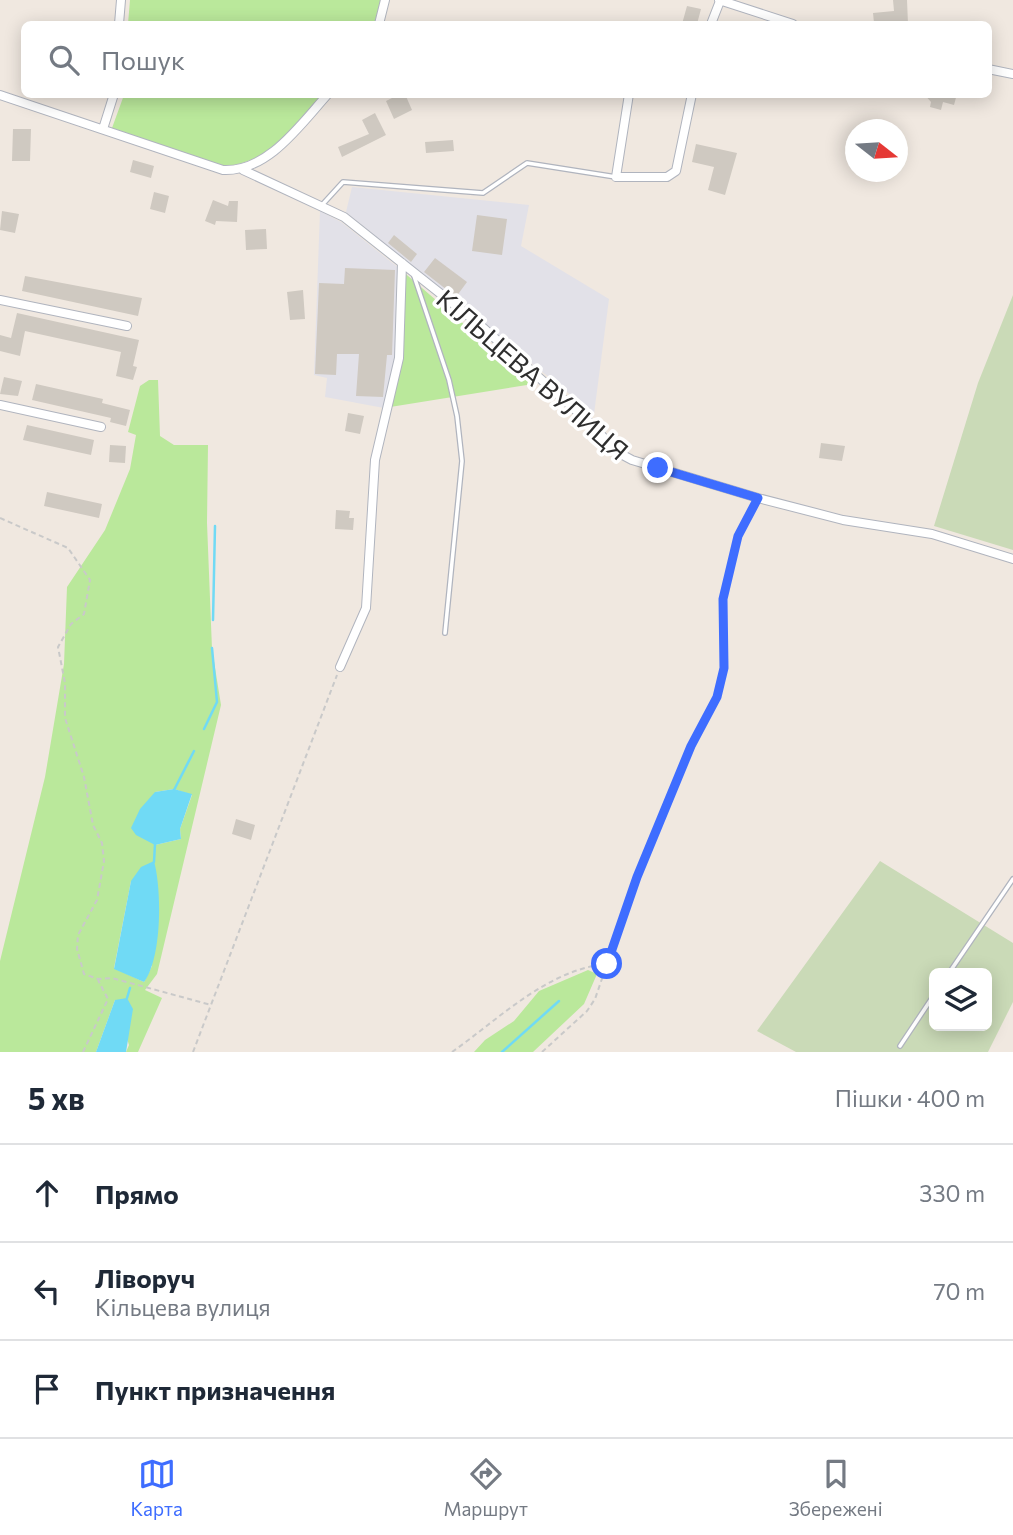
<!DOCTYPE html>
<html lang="uk">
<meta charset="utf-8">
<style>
body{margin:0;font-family:Commissioner,sans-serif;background:#f2f2f3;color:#1f2937}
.controls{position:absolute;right:21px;bottom:21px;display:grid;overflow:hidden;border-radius:10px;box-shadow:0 4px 18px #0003}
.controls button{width:63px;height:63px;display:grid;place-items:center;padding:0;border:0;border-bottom:2px solid #e0e1e3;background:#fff;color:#1f2937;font:35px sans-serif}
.compass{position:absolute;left:845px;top:119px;width:63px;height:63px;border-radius:50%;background:#fff;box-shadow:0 4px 18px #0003;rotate:107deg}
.stop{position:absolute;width:21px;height:21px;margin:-16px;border:5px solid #3e6dff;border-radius:50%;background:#fff}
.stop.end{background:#3e6dff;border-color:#fff;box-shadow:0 2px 7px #0008}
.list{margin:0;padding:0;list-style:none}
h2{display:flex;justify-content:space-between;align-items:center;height:91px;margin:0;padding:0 28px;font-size:30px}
h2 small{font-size:23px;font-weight:400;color:#747a83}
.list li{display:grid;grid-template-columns:46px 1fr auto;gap:21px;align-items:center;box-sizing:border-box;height:98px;padding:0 28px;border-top:2px solid #e0e1e3}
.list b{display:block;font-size:26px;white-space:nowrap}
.list p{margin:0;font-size:23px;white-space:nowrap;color:#747a83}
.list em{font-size:23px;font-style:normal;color:#747a83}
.icon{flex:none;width:38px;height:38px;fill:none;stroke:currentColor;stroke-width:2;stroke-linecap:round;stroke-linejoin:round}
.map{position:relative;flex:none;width:1013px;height:1052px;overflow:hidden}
.search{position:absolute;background:#fff;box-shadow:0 4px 18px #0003;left:21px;right:21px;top:21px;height:77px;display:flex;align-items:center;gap:18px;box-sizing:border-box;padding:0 24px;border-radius:10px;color:#747a83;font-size:26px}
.sheet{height:385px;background:#fff}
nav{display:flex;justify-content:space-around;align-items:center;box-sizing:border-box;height:98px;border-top:2px solid #e0e1e3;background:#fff;font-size:19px;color:#747a83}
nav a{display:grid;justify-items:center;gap:4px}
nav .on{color:#3e6dff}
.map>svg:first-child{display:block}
.industrial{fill:#e2e1e8}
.green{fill:#bae89b;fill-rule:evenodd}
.cemetery{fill:#cadab7;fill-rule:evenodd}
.water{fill:#70daf5}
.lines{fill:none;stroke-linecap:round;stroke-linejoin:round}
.stream{stroke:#70daf5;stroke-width:2.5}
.building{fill:#cfc9c1}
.lane-casing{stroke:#b0b4be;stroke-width:6}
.street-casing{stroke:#b0b4be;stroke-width:10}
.path{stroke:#c9c9c9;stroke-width:2;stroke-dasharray:5 3.5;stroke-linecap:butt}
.lane{stroke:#fff;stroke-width:3.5}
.street{stroke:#fff;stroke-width:8}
.route{stroke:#3e6dff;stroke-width:9}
.labels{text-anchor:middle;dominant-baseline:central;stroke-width:7;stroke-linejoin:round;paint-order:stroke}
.street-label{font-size:26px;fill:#2e2e2e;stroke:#fff}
</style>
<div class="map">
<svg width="1013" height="1052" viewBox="0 0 1013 1052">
<rect width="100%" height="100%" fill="#f0e8e0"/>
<path class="industrial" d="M352 187 529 205 521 246 609 299 594 414 346 212Z
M320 211 341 222 400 269 397 358 384 408 325 397 327 378 314 375Z"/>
<path class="green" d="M130 0H381L374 24H128Z
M124 95H321C295 124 266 166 223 166L112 128Z
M400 269 533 384 384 408 397 358Z
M149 380H158L160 436 174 445H208L207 523 212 649 221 705 157 974 145 990 162 998 138 1052H126L129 1045 115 1000 96 1052H0V961L45 777 64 664 67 587 105 530 130 469 136 435 128 432 140 386ZM174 789 192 795 180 829 181 839 155 845V792ZM131 881 152 966 144 982 114 968Z
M588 970 597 974 584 1004 533 1052H474L485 1040 514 1021 539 991Z"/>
<path class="cemetery" d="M1013 295V550L934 526 978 383Z
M880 861 1013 943V1002L988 1052H796L757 1031ZM934 973H987V1026H934Z"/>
<path class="water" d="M174 789 192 794 180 829 181 839 155 845 136 835 131 828 140 809 155 792Z
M154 861C162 890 162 958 144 982L114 969 131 881 141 867Z
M127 998 133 1009 126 1052H96L115 1000Z"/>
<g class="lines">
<path class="stream" d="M213 620 215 526
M204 729 217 702 212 648
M173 792 194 751
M154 862 155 844
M127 998 130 988
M502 1052 559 1001"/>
</g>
<path class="building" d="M893 0H907L908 24 874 23 873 13 894 11Z
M687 6 701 9 697 24H682Z
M400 94H405L412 110 394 119 386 101Z
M924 94H957L954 105 943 102 941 110 930 107 931 102Z
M375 113 386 135 342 157 338 147 369 134 362 120Z
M13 129H31L30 161H12Z
M453 140 454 151 426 153 425 142Z
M696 144 737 153 725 195 708 190 714 167 692 162Z
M133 160 154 166 151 178 130 172Z
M154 192 169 196 165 213 150 209Z
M213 200 228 206 229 201H238L237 222 216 221 215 225 205 221Z
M2 211 19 214 15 233 0 230Z
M477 215 507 219 502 255 472 251Z
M266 229 267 249 246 250 245 230Z
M394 235 417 254 411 262 388 243Z
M435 258 467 282 456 297 424 272Z
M345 268 395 270 392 355H387L383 397 356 396 359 354H337L336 375 315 374 319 283 344 284Z
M25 276 142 298 138 316 22 291Z
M303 290 305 319 290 320 287 292Z
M17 313 139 340 133 366 137 367 133 380 116 376 121 352 25 331 20 356 0 351V335L11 338Z
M4 377 22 381 18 396 0 394Z
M36 384 103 399 102 403 130 410 126 426 110 422 111 418 32 400Z
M348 413 364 416 360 434 345 431Z
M27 425 94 440 91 455 23 440Z
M821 443 845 446 842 461 819 458Z
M110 445 126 446 125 463 109 462Z
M47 492 102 504 99 518 44 506Z
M336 510 350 511 349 518H354L353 530 335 529Z
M236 819 255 825 251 840 232 834Z"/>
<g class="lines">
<g class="lane-casing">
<path id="lane" d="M322 205 343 182 483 193 527 163 616 177
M413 273 449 380 457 416 462 461 445 633
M949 973 1013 879
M900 1046 934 995"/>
</g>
<g class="street-casing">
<path id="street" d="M719 0 793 24
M119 24 121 0
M379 24 385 0
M711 24 720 1
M988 69 1013 74
M629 94 616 177H667L676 171 692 94
M0 95 223 170C268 172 300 125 328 94
M103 129 114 94
M243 170 344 217 480 325 589 422 617 452 632 460 758 498 843 520 932 534 1013 559
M0 300 127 326
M0 405 101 427
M340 667 366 608 375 460 399 358 402 263"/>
</g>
<path class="path" d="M0 518 68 548 90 580 84 614 71 624 58 647 65 683V718L84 777 93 825 102 843 104 861 97 900 78 935 77 949 84 974 98 979 112 978 211 1005
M83 1052 108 999 98 980
M193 1052 337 675
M452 1052C499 1019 548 969 607 964
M542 1052 587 1011 595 999 637 877 691 746 717 697 724 668 723 599 738 536 754 505"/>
<use href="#lane" class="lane"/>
<use href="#street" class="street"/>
</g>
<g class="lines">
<path class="route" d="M607 964 637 877 691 746 717 697 724 668 723 599 738 536 758 498 658 468"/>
</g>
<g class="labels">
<g class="street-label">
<text transform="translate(533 374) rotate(41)">КІЛЬЦЕВА ВУЛИЦЯ</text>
</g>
</g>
</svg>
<div class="controls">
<button><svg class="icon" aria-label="layers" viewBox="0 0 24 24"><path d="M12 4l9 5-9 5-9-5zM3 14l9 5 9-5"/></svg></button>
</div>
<svg class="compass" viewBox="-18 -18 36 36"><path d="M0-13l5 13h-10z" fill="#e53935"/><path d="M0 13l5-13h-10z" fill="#747a83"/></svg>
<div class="stop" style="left:607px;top:964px"></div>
<div class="stop end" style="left:658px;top:468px"></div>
<div class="search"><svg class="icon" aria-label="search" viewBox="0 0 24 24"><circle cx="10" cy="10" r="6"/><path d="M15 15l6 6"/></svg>Пошук</div>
</div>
<section class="sheet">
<h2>5 хв<small>Пішки · 400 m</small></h2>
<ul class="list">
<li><svg class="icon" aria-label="ahead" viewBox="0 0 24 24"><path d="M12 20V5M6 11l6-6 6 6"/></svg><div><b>Прямо</b></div><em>330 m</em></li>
<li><svg class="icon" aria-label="left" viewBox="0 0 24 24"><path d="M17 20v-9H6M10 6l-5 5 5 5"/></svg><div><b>Ліворуч</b><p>Кільцева вулиця</p></div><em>70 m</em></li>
<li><svg class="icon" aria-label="arrive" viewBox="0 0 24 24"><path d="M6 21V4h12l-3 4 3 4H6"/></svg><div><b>Пункт призначення</b></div></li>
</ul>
</section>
<nav>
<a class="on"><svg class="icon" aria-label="map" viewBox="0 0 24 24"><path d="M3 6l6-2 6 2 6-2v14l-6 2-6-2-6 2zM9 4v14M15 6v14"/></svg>Карта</a>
<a><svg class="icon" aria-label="directions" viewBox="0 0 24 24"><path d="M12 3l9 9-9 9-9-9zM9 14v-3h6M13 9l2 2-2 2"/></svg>Маршрут</a>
<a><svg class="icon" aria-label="saved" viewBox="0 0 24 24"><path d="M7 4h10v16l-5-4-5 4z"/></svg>Збережені</a>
</nav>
